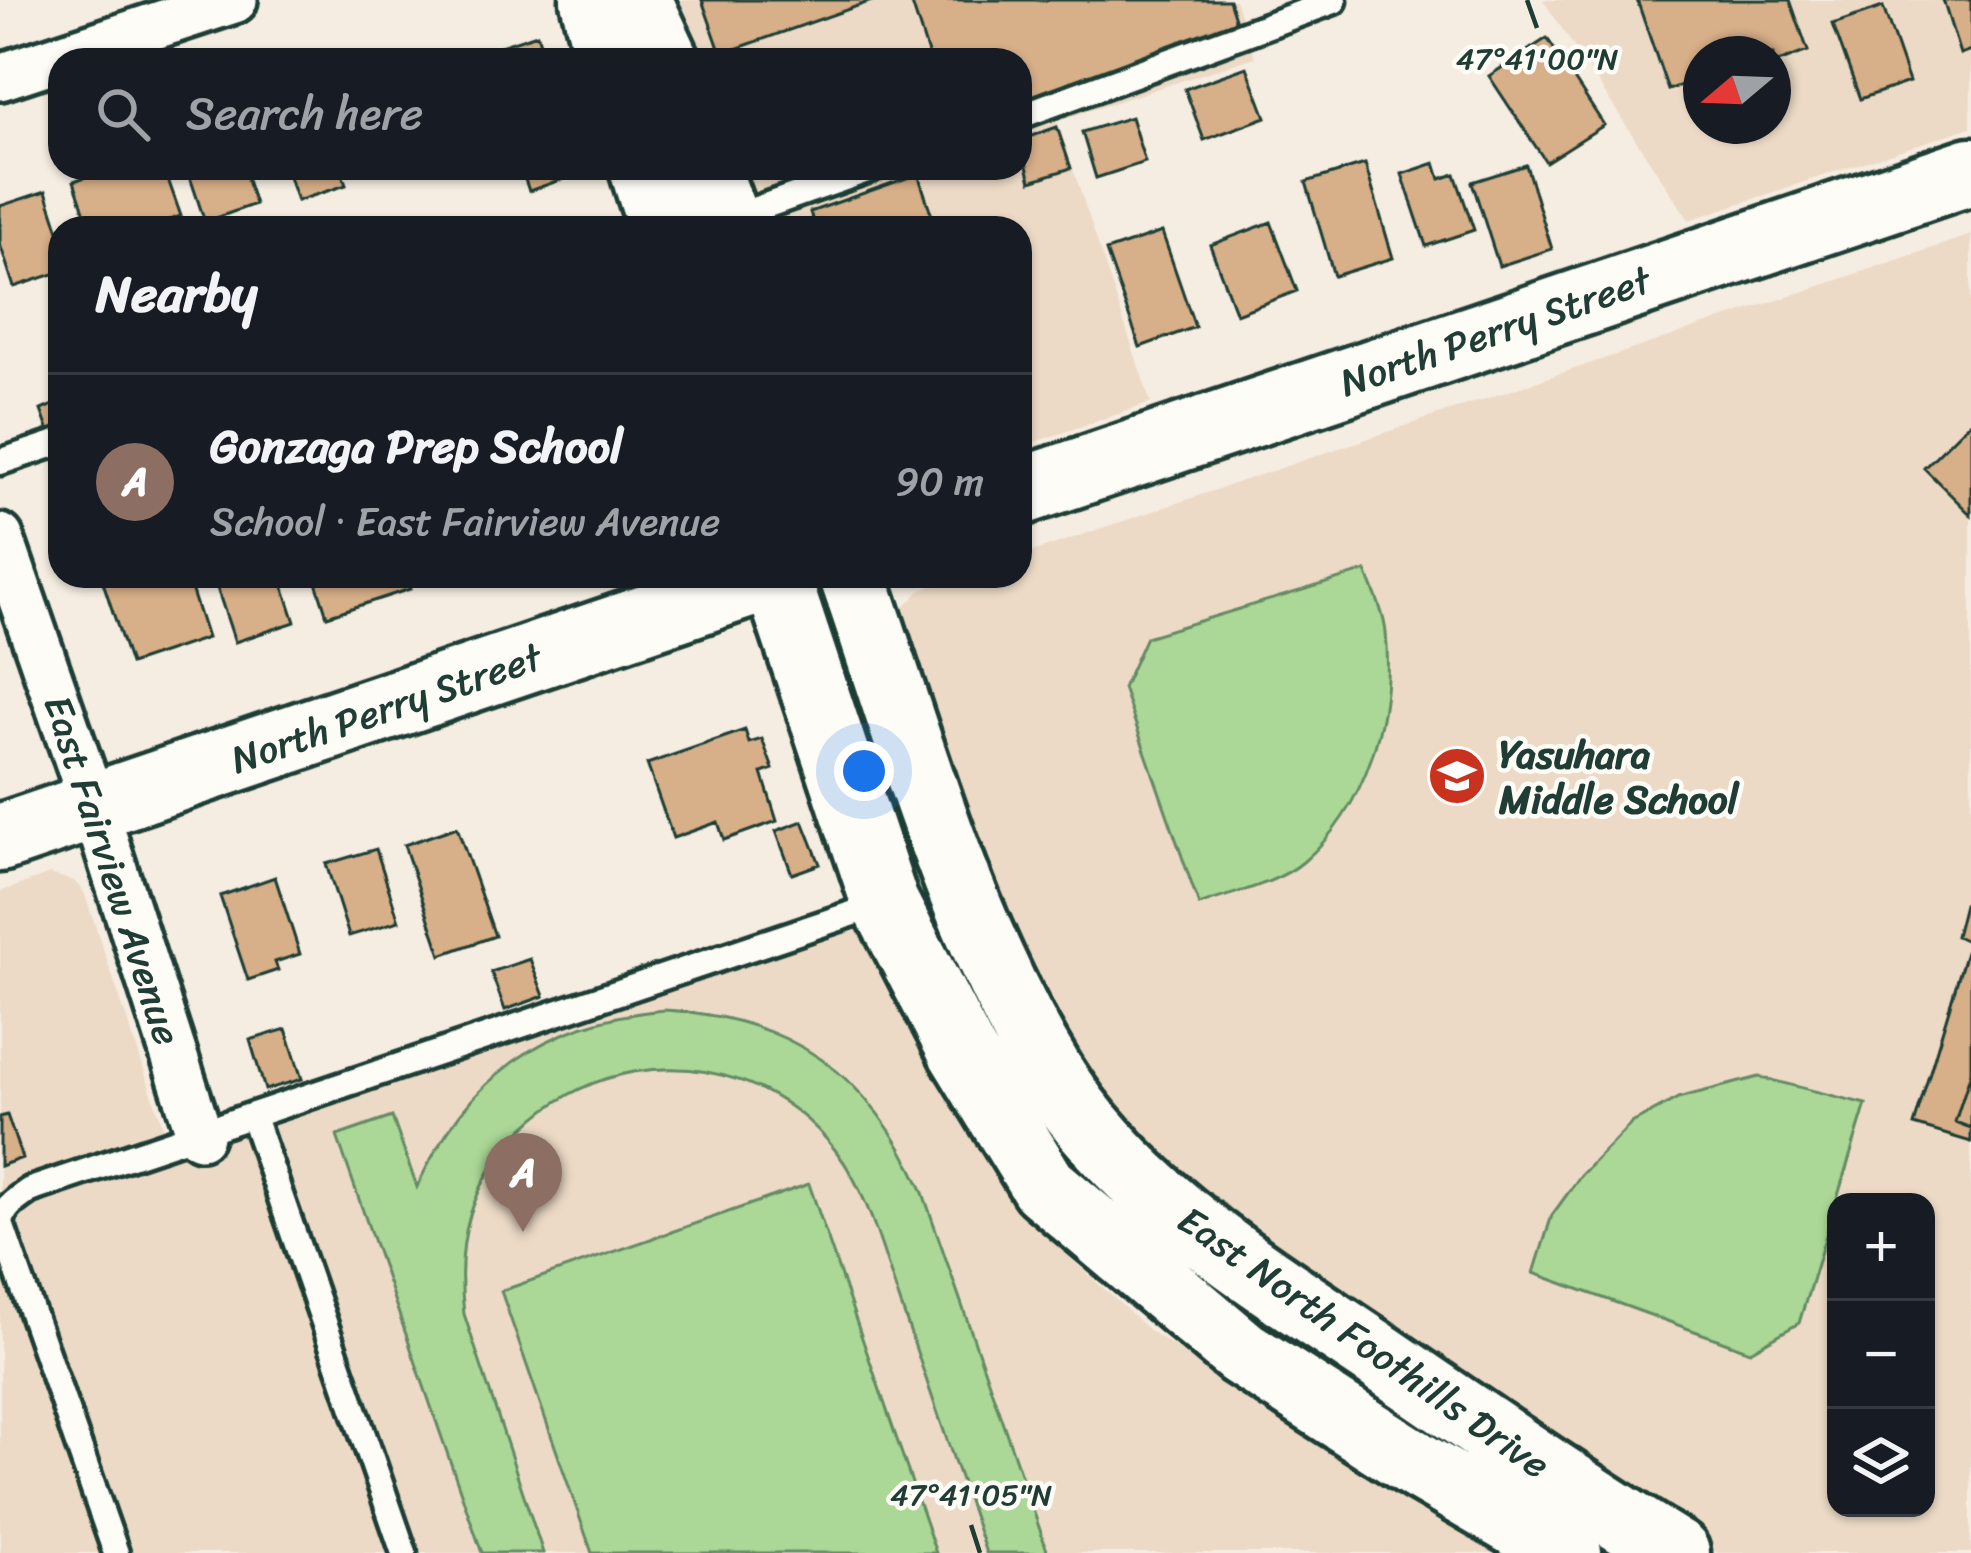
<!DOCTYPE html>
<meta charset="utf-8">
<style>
body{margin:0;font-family:Sriracha,sans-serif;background:#242831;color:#f1f3f6}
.controls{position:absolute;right:36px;bottom:36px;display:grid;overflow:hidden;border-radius:24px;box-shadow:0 3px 9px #0004}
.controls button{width:108px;height:108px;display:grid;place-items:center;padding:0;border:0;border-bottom:3px solid #363941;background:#171b24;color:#f1f3f6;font:60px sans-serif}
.compass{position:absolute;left:1683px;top:36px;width:108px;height:108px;border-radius:50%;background:#171b24;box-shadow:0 3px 9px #0004;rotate:251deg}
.you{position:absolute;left:864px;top:771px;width:42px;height:42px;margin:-30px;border:9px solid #fff;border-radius:50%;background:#1a73e8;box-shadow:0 0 0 18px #1a73e833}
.badge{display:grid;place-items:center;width:78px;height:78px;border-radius:50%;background:#c8321e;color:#fff;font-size:39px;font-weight:700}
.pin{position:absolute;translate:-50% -99px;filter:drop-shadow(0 3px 6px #0008)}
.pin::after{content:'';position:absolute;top:63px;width:42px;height:36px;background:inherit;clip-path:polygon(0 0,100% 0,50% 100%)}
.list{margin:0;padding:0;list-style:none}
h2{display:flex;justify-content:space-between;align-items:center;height:156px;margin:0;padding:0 48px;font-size:51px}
h2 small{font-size:39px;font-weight:400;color:#9ea1a6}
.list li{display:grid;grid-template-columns:78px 1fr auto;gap:36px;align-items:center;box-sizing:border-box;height:216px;padding:0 48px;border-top:3px solid #363941}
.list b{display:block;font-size:45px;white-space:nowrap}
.list p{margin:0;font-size:39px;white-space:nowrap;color:#9ea1a6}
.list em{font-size:39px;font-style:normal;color:#9ea1a6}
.icon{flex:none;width:66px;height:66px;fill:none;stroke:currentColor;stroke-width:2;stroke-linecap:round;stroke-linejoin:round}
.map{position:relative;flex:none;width:1971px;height:1553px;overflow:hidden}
.search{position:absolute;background:#171b24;box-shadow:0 3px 9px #0004;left:48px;top:48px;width:984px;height:132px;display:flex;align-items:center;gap:30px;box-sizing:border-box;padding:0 42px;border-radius:36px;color:#9ea1a6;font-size:45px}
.panel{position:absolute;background:#171b24;box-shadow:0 3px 9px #0004;left:48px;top:216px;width:984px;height:372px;border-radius:36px}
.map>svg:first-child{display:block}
.built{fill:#ecdac6;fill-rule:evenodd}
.green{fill:#abd896;stroke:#658a65;stroke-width:3}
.building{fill:#d7af88;stroke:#1f3d34;stroke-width:3}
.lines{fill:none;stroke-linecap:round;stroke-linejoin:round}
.lane-casing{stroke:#1f3d34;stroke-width:33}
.street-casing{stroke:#1f3d34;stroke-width:54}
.secondary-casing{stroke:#1f3d34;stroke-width:75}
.lane{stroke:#fdfcf7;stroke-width:24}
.street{stroke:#fdfcf7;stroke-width:45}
.secondary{stroke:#fdfcf7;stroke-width:66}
.ticks{fill:none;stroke:#1f3d34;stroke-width:4.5}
.labels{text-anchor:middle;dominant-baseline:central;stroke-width:9;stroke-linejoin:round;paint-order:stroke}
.street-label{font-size:39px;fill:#1f3d34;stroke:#fdfcf7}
.poi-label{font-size:39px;font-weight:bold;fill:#1f3d34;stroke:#fdfcf7;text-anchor:start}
.ticks-label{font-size:30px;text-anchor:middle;fill:#1f3d34;stroke:#fdfcf7;stroke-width:9;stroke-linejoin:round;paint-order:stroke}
</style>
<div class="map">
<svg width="1971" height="1553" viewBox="0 0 1971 1553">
<rect width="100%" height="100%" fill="#f5ede1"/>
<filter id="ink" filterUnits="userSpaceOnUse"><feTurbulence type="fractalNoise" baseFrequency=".00833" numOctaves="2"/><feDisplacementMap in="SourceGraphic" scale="24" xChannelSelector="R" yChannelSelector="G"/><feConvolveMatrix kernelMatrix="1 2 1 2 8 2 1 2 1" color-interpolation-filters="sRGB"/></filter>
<g filter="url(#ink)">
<path class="built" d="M669 0H1235L1255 57 1057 121 1151 403 1020 447V228H757L734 168H1020V60H694Z
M1543 0H1971V127L1689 220ZM1701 54H1773V126H1701Z
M1971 235V1553H1718L1164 1181 1016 979 899 612 920 591 930 587 962 576H1020V556ZM1836 1202H1926V1508H1836Z
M50 874 74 881 84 892 165 1132 858 899 893 993 935 1077 984 1156 1067 1255 1150 1331 1498 1553H0V892Z"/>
<path class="green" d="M1366 571C1373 590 1384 612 1386 633 1394 715 1367 807 1303 862 1277 884 1231 893 1199 905L1123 688 1146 637Z
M664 1010C790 1017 871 1074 922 1190L1048 1553H986C957 1469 928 1386 900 1302 882 1251 869 1194 836 1151 733 1016 522 1054 470 1215 460 1248 460 1281 464 1314L543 1553H482L337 1136 392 1117 417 1187C467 1077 543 1021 664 1010Z
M1759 1077 1866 1104 1799 1323 1750 1351 1534 1273 1552 1215 1581 1175 1632 1123 1678 1098Z
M809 1184 936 1553H592L501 1291Z"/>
<path class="building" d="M702 0H872V1L721 54Z
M924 0H1229L1239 31 1020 103V60H930L912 4Z
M1637 0H1790L1808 51 1773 64V54H1701V78L1668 90Z
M1943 0H1971V50L1960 54Z
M1883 7 1909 82 1860 99 1833 24Z
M537 34 546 60H485L482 52Z
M1547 38 1604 125 1546 162 1489 76Z
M1247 67 1266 117 1204 140 1185 89Z
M1131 117 1145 162 1096 178 1082 132Z
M1057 127 1071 168 1031 181 1020 140Z
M1435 163 1440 179 1455 174 1474 230 1426 246 1402 174Z
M1365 164 1393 258 1334 276 1306 182Z
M1526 165 1552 249 1499 266 1472 182Z
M110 168H164L181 216 145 228H90L74 181Z
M187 168H243L255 204 205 222Z
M286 168H340L346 185 297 201Z
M521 168H582L583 172 529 191Z
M918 174 936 228H815L810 212Z
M46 191 60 234V272L14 287 0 244V206Z
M1271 222 1297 291 1236 314 1210 245Z
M1162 232 1195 327 1140 347 1106 251Z
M60 402V428L49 432 41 410Z
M1971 421V515L1924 468Z
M101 576H187L207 638 130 664Z
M213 576H280L295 622 235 642Z
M314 576H406L410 589 327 616Z
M745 730 749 743 762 739 773 769 762 773 777 821 724 840 718 822 673 838 647 764Z
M803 821 820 864 792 874 776 831Z
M457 827 495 936 441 955 404 845Z
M376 849 399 921 349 936 326 864Z
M275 877 300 954 275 962 278 970 248 980 220 896Z
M1964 904 1971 906V1142L1914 1125 1969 942 1956 936Z
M530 959 544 996 505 1010 491 972Z
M286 1029 302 1079 265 1090 250 1040Z
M1971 1072V1128L1955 1122Z
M7 1115 22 1158 0 1166V1117Z"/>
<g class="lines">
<g class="lane-casing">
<path id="lane" d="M1020 116 1334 1
M728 219 873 168
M0 462 60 442
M253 1117 404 1553
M116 1553 1 1224C3 1207 16 1200 30 1190L881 904"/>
</g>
<g class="street-casing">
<path id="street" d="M0 77 234 0
M0 537 94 807 200 1136"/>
</g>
<g class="secondary-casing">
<path id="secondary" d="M594 0 609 60
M638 0 666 60
M643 168 662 228
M706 168 728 228
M1020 492 1971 171
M776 576 885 903 962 1052 1044 1186 1242 1353 1420 1467 1568 1553
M853 576C911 744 958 921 1051 1074 1125 1196 1265 1279 1380 1357 1478 1424 1575 1491 1676 1553
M0 838 772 576"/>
</g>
<use href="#lane" class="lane"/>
<use href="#street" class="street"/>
<use href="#secondary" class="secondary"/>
</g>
</g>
<path class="ticks" d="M1527 0 1537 28M971 1525 980 1553"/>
<defs>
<g id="school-disc" transform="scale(3)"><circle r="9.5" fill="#c8321e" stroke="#fdfcf7"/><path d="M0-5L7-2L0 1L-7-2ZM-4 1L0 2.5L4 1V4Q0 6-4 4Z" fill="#fff"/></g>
</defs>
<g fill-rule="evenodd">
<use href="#school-disc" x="1457" y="776"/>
</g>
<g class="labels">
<g class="street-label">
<text transform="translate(1495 331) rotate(-19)">North Perry Street</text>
<text transform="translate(386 708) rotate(-19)">North Perry Street</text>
<text transform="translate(113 870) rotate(72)">East Fairview Avenue</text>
<text transform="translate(1364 1342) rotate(35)">East North Foothills Drive</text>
</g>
<g class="poi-label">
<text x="1499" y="754">Yasuhara<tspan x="1499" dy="45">Middle School</tspan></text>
</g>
</g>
<g class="ticks-label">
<text x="1537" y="69">47°41'00"N</text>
<text x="971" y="1505">47°41'05"N</text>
</g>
</svg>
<div class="controls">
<button>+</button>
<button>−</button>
<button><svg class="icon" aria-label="layers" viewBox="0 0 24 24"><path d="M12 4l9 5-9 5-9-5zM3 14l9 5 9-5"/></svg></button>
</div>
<svg class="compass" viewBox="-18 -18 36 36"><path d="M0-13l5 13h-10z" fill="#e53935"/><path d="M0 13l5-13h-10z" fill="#9ea1a6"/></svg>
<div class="you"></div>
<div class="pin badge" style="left:523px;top:1232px;background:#8d6e63">A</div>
<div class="search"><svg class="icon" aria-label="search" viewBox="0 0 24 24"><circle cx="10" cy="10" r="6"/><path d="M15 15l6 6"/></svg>Search here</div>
<section class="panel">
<h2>Nearby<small></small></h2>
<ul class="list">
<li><span class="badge" style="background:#8d6e63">A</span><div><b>Gonzaga Prep School</b><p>School · East Fairview Avenue</p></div><em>90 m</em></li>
</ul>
</section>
</div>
